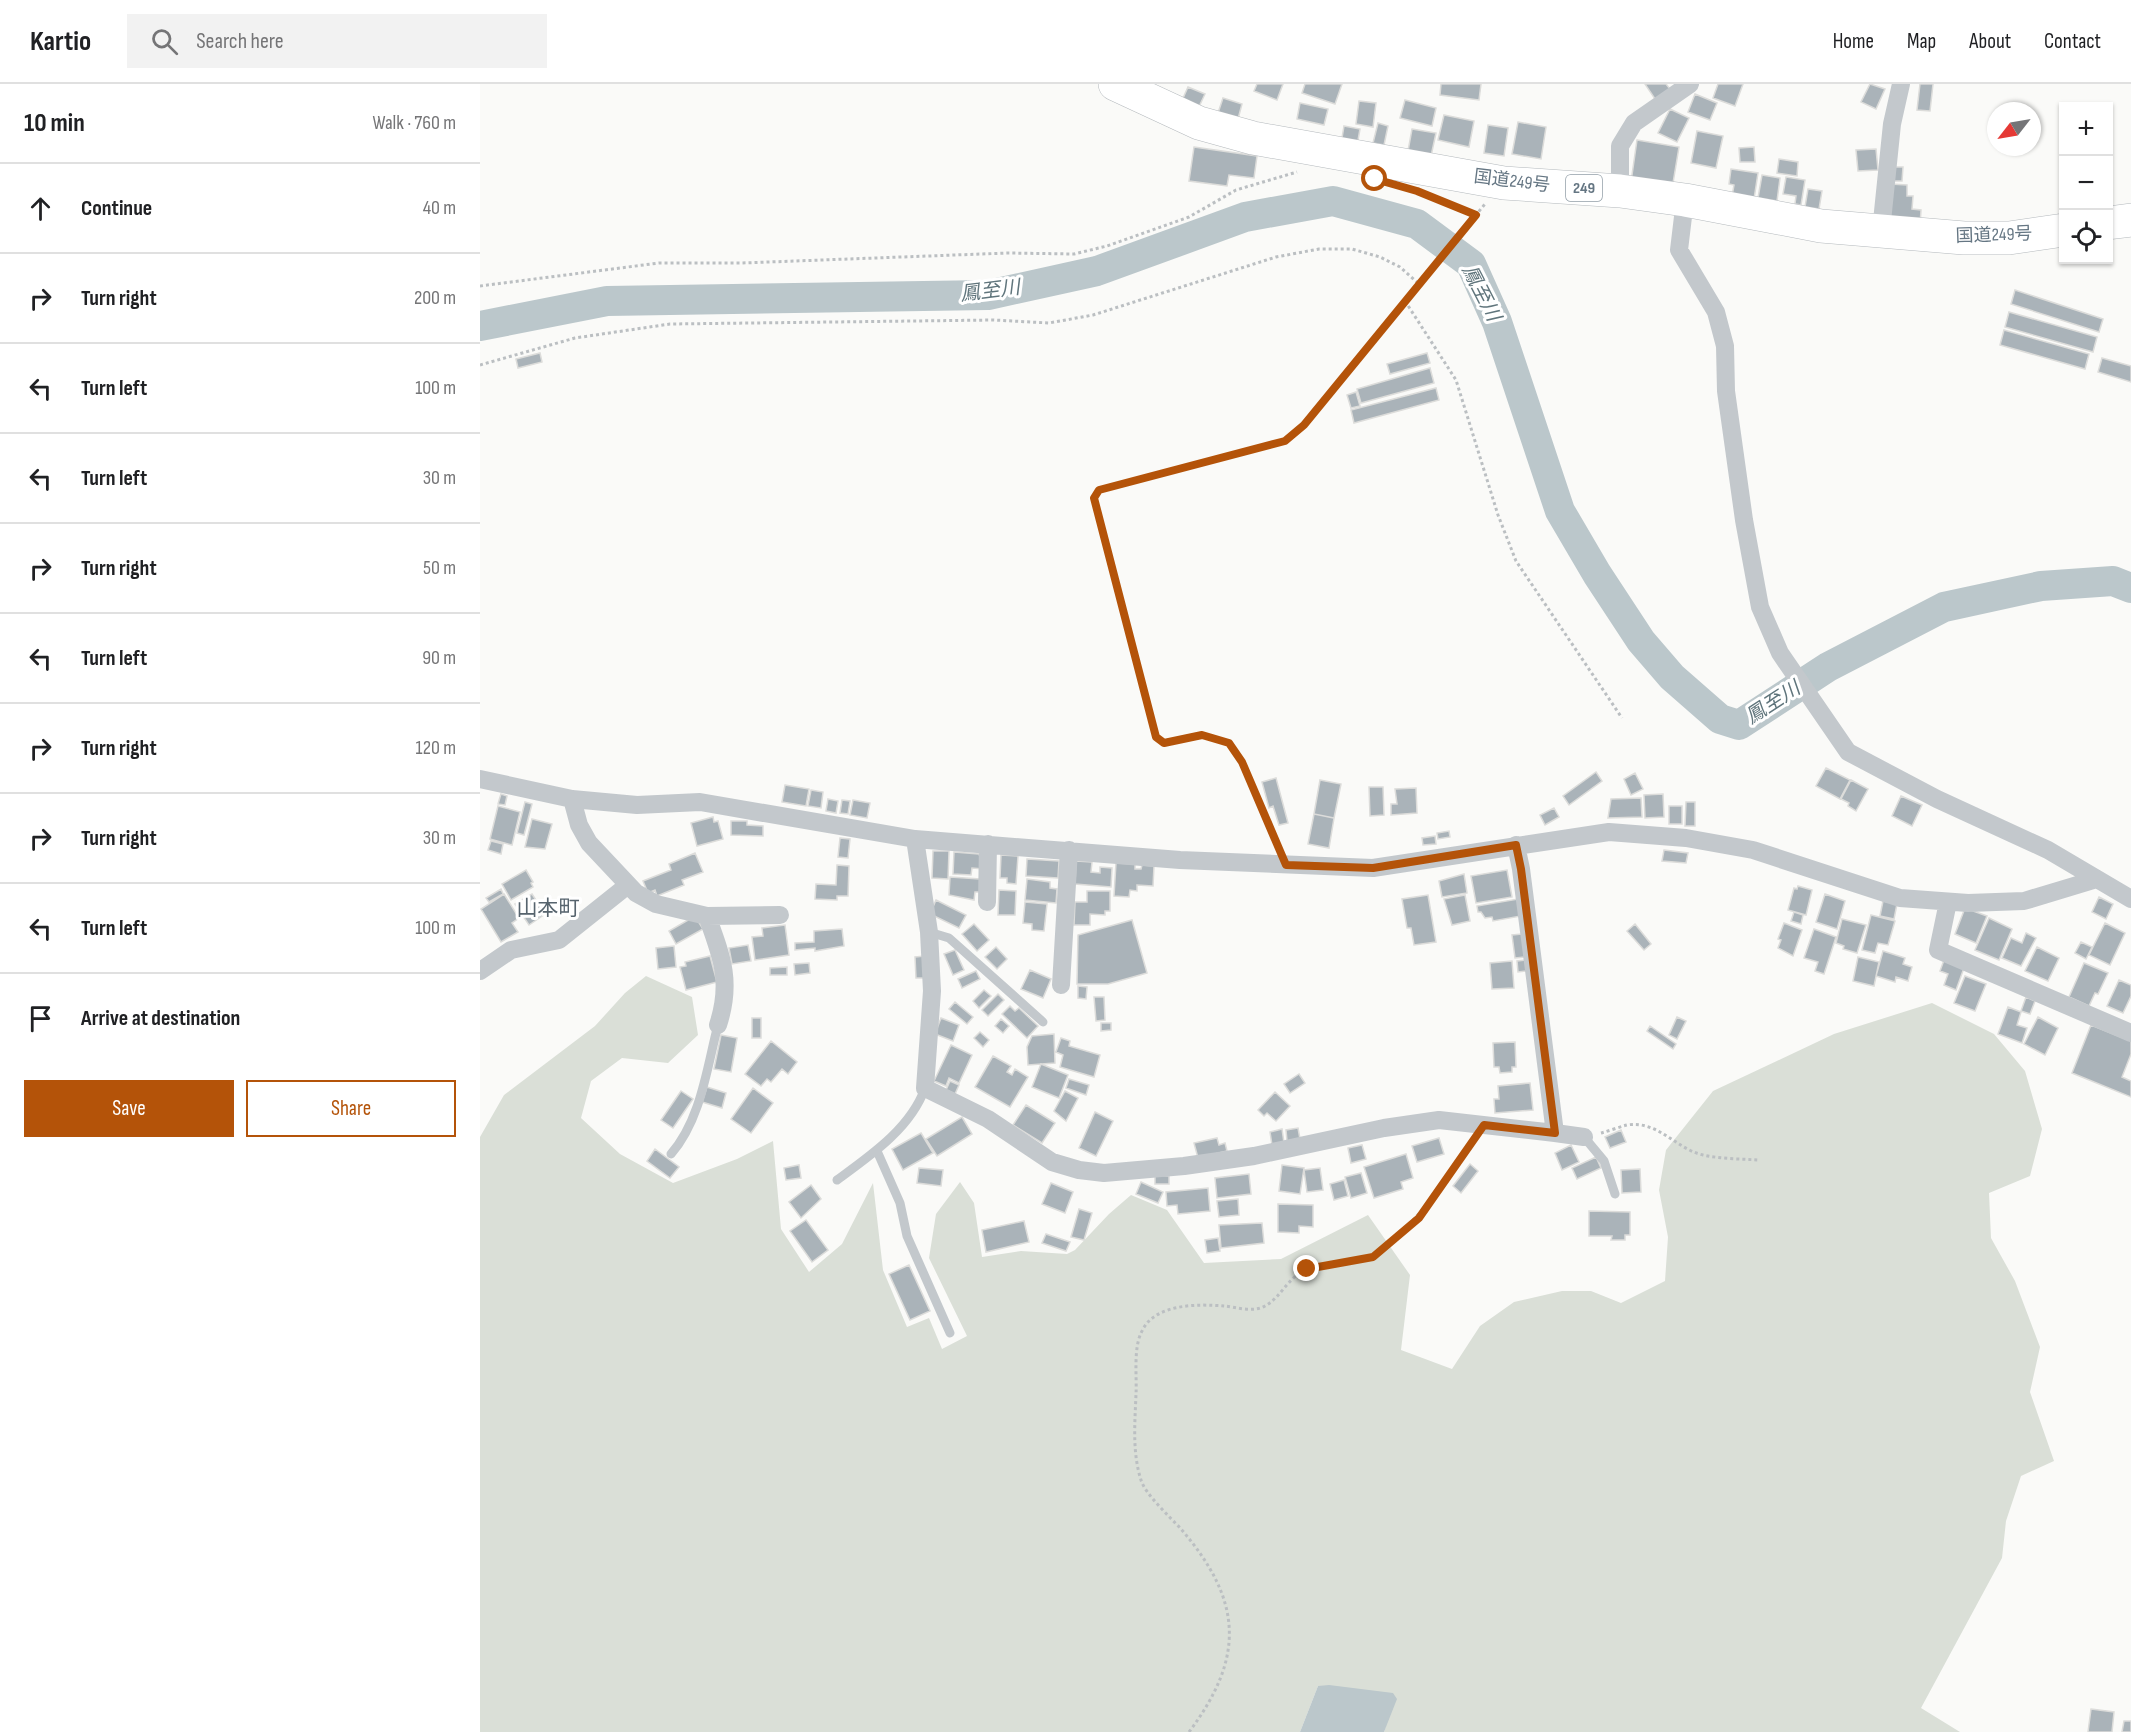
<!DOCTYPE html>
<meta charset="utf-8">
<style>
body{margin:0;font-family:"Sofia Sans Condensed","Noto Sans JP",sans-serif;background:#f2f2f2;color:#202124}
.controls{position:absolute;right:18px;top:18px;display:grid;overflow:hidden;border-radius:0px;box-shadow:0 2px 4px #0004}
.controls button{width:54px;height:54px;display:grid;place-items:center;padding:0;border:0;border-bottom:2px solid #e0e0e0;background:#fff;color:#202124;font:30px sans-serif}
.compass{position:absolute;left:1507px;top:18px;width:54px;height:54px;border-radius:50%;background:#fff;box-shadow:0 2px 4px #0004;rotate:239deg}
.stop{position:absolute;width:18px;height:18px;margin:-14px;border:4px solid #b45309;border-radius:50%;background:#fff}
.stop.end{background:#b45309;border-color:#fff;box-shadow:0 2px 6px #0008}
.list{margin:0;padding:0;list-style:none}
h2{display:flex;justify-content:space-between;align-items:center;height:78px;margin:0;padding:0 24px;font-size:26px}
h2 small{font-size:20px;font-weight:400;color:#757577}
.list li{display:grid;grid-template-columns:39px 1fr auto;gap:18px;align-items:center;box-sizing:border-box;height:90px;padding:0 24px;border-top:2px solid #e0e0e0}
.list b{display:block;font-size:22px;white-space:nowrap}
.list em{font-size:20px;font-style:normal;color:#757577}
.actions{display:flex;gap:12px;padding:18px 24px}
.actions a{flex:1;padding:14px 0;border:2px solid #b45309;border-radius:0px;text-align:center;font-size:21px;color:#b45309}
.actions .main{background:#b45309;color:#fff}
.icon{flex:none;width:33px;height:33px;fill:none;stroke:currentColor;stroke-width:2;stroke-linecap:round;stroke-linejoin:round}
.map{position:relative;flex:none;width:1651px;height:1648px;overflow:hidden}
header{display:flex;align-items:center;gap:36px;box-sizing:border-box;height:84px;padding:0 30px;background:#fff;border-bottom:2px solid #e0e0e0}
header strong{font-size:28px}
nav{display:flex;gap:33px;margin-inline-start:auto;font-size:21px}
.search{width:420px;height:54px;background:#f2f2f2;display:flex;align-items:center;gap:15px;box-sizing:border-box;padding:0 21px;border-radius:0px;color:#757577;font-size:22px}
main{display:flex}
aside{flex:1;background:#fff}
.map>svg:first-child{display:block}
.green{fill:#dadfd7}
.water{fill:#bbc7cb}
.lines{fill:none;stroke-linecap:round;stroke-linejoin:round}
.river{stroke:#bbc7cb;stroke-width:30}
.building{fill:#aab3b9;stroke:#dcdcda;stroke-width:1.5}
.highway-casing{stroke:#b4b9bd;stroke-width:34}
.path{stroke:#bbbfc2;stroke-width:3;stroke-dasharray:3 3;stroke-linecap:butt}
.lane{stroke:#c3c8cc;stroke-width:9}
.street{stroke:#c3c8cc;stroke-width:18}
.highway{stroke:#fff;stroke-width:33}
.route{stroke:#b45309;stroke-width:8}
.labels{text-anchor:middle;dominant-baseline:central;stroke-width:6;stroke-linejoin:round;paint-order:stroke}
.shield{fill:#fff;stroke:#939fa8;stroke-width:1.5}
.shield-label{font-size:16px;font-weight:bold;fill:#657683}
.street-label{font-size:18px;fill:#657683;stroke:#fff}
.water-label{font-size:20px;font-style:italic;fill:#60757c;stroke:#fff}
.quarter-label{font-size:21px;fill:#57646e;stroke:#fff}
</style>
<header>
<strong>Kartio</strong>
<div class="search"><svg class="icon" aria-label="search" viewBox="0 0 24 24"><circle cx="10" cy="10" r="6"/><path d="M15 15l6 6"/></svg>Search here</div>
<nav><a>Home</a><a>Map</a><a>About</a><a>Contact</a></nav>
</header>
<main>
<aside>
<h2>10 min<small>Walk · 760 m</small></h2>
<ul class="list">
<li><svg class="icon" aria-label="ahead" viewBox="0 0 24 24"><path d="M12 20V5M6 11l6-6 6 6"/></svg><div><b>Continue</b></div><em>40 m</em></li>
<li><svg class="icon" aria-label="right" viewBox="0 0 24 24"><path d="M7 20v-9h11M14 6l5 5-5 5"/></svg><div><b>Turn right</b></div><em>200 m</em></li>
<li><svg class="icon" aria-label="left" viewBox="0 0 24 24"><path d="M17 20v-9H6M10 6l-5 5 5 5"/></svg><div><b>Turn left</b></div><em>100 m</em></li>
<li><svg class="icon" aria-label="left" viewBox="0 0 24 24"><path d="M17 20v-9H6M10 6l-5 5 5 5"/></svg><div><b>Turn left</b></div><em>30 m</em></li>
<li><svg class="icon" aria-label="right" viewBox="0 0 24 24"><path d="M7 20v-9h11M14 6l5 5-5 5"/></svg><div><b>Turn right</b></div><em>50 m</em></li>
<li><svg class="icon" aria-label="left" viewBox="0 0 24 24"><path d="M17 20v-9H6M10 6l-5 5 5 5"/></svg><div><b>Turn left</b></div><em>90 m</em></li>
<li><svg class="icon" aria-label="right" viewBox="0 0 24 24"><path d="M7 20v-9h11M14 6l5 5-5 5"/></svg><div><b>Turn right</b></div><em>120 m</em></li>
<li><svg class="icon" aria-label="right" viewBox="0 0 24 24"><path d="M7 20v-9h11M14 6l5 5-5 5"/></svg><div><b>Turn right</b></div><em>30 m</em></li>
<li><svg class="icon" aria-label="left" viewBox="0 0 24 24"><path d="M17 20v-9H6M10 6l-5 5 5 5"/></svg><div><b>Turn left</b></div><em>100 m</em></li>
<li><svg class="icon" aria-label="arrive" viewBox="0 0 24 24"><path d="M6 21V4h12l-3 4 3 4H6"/></svg><div><b>Arrive at destination</b></div></li>
</ul>
<div class="actions"><a class="main">Save</a><a>Share</a></div>
</aside>
<div class="map">
<svg width="1651" height="1648" viewBox="0 0 1651 1648">
<rect width="100%" height="100%" fill="#fafaf8"/>
<path class="green" d="M166 892 212 913 218 951 188 979 142 974 111 997 101 1034 140 1070 193 1099 257 1075 293 1057 301 1145 329 1188 362 1160 393 1099 403 1186 427 1243 449 1234 462 1265 487 1252 449 1174 456 1130 480 1098 494 1119 502 1173 541 1167 587 1170 595 1166 629 1130 651 1111 687 1126 724 1179 801 1175 888 1131 930 1191 921 1266 972 1285 1000 1242 1034 1218 1082 1207H1111L1141 1219 1185 1197 1188 1153 1179 1106 1186 1066 1233 1007 1354 950 1452 919 1514 950 1545 987 1562 1045 1550 1092 1509 1109 1511 1154 1535 1197 1560 1263 1550 1308 1574 1377 1541 1392 1526 1437 1522 1474 1441 1624 1480 1648H904L908 1635 838 1602 820 1648H0V1053L24 1011 115 942 145 909Z"/>
<path class="water" d="M849 1601 913 1609 917 1615 904 1648H820L838 1602Z"/>
<g class="lines">
<path class="river" d="M0 242 127 217 508 211 617 187 765 133 853 117 937 140 991 180 1017 238 1080 427 1117 490 1161 557 1192 593 1240 635 1259 641 1348 583 1464 523 1561 502 1633 497 1651 504"/>
</g>
<path class="building" d="M777 0H803L797 16 774 7Z
M825 0H862L855 20 822 9Z
M961 0H1001L999 16 960 11Z
M1165 0H1186L1190 5 1175 15Z
M1238 0H1263L1255 22 1233 14Z
M1390 0 1405 5 1396 25 1381 18Z
M1440 0H1453L1450 27 1437 26Z
M708 3 725 10 716 29 700 21Z
M1215 10 1237 19 1230 36 1208 28Z
M743 14 762 20 758 35 738 29Z
M925 16 956 24 952 42 920 34Z
M879 17 896 19 893 43 876 40Z
M820 19 848 25 844 41 817 35Z
M1190 25 1209 34 1197 58 1178 49Z
M964 31 994 37 989 63 958 56Z
M1038 38 1066 43 1061 75 1032 70Z
M898 39 908 42 904 61 893 59Z
M1008 41 1028 44 1024 72 1004 69Z
M864 42 880 45 877 62 861 60Z
M932 45 956 49 951 72 928 67Z
M1217 47 1243 52 1236 84 1211 79Z
M1157 56 1199 63 1192 105 1151 98Z
M714 63 777 72 774 94 749 91 747 102 709 97Z
M1274 63 1275 78H1260L1259 64Z
M1396 65 1398 86 1378 87 1376 66Z
M1299 75 1318 78 1317 92 1297 89Z
M1414 83H1423L1422 97H1413Z
M1251 85 1278 89 1274 115 1252 112 1254 101 1249 100Z
M1282 91 1300 94 1297 117 1278 114Z
M1306 93 1325 96 1321 121 1315 120 1316 112 1303 110Z
M1410 100 1427 101V112H1433L1432 125 1441 126 1440 142 1409 141Z
M1328 105 1342 107 1339 125 1325 123Z
M1535 206 1623 235 1619 248 1531 220Z
M1529 228 1617 253 1613 268 1525 243Z
M1524 246 1609 270 1605 285 1520 261Z
M60 269 62 278 38 284 36 275Z
M947 269 950 279 910 290 907 280Z
M1622 274 1651 282V298L1618 288Z
M950 284 954 299 881 319 877 305Z
M956 304 959 316 874 339 871 326Z
M876 308 880 322 871 324 867 311Z
M1346 684 1370 696 1360 715 1336 702Z
M1116 688 1122 697 1089 721 1083 712Z
M1155 689 1163 705 1151 711 1144 695Z
M796 694 808 739 799 741 793 722 789 724 782 698Z
M840 696 861 700 854 734 834 730Z
M1371 696 1388 705 1376 727 1368 722 1369 719 1361 715Z
M305 701 329 705 326 722 302 718Z
M889 703H903L904 731 890 732Z
M936 704 937 729 911 731V720H917L915 705Z
M331 706 343 708 341 724 328 722Z
M21 710 27 712 25 721 18 720Z
M1183 710 1184 733 1165 734 1164 711Z
M1421 712 1442 721 1432 742 1412 732Z
M1161 714 1162 733 1128 734 1131 715Z
M348 715 358 717 356 729 346 727Z
M362 716 370 717 368 730 360 729Z
M373 716 390 719 387 734 370 731Z
M45 718 52 720 44 751 37 749Z
M1206 718H1215V742H1205Z
M18 722 40 728 32 761 10 755Z
M1189 722H1202V740H1189Z
M1074 724 1079 733 1065 741 1060 731Z
M834 730 854 734 849 764 828 760Z
M233 733 234 738 238 737 243 755 217 762 211 739Z
M52 735 72 740 65 765 45 763Z
M251 737H267V741L283 742V752L251 751Z
M969 747 970 753 958 755 957 749Z
M955 752 956 760 943 761 942 754Z
M360 754 370 755 368 774 358 773Z
M11 757 23 760 21 770 8 766Z
M1184 766 1208 769 1206 779 1182 777Z
M453 767H469L468 795 452 794Z
M474 768 499 770 504 785 492 784 491 791 473 790Z
M215 769 223 788 202 796 204 801 177 812 175 806 168 809 163 797 191 786 189 780Z
M521 771 538 772 536 800 527 799V794H520Z
M547 775 579 777 578 794 546 792Z
M596 777 612 778 611 788 620 789V783L632 784 631 803 595 800Z
M636 779 655 780V785H661L662 781 674 782 673 802 657 801V807L650 806 649 813 634 812Z
M357 781 369 782 368 812H357V816L335 815 336 800 356 801Z
M46 786 53 798 51 799 53 803 31 816 22 800Z
M1027 786 1032 813 996 819 991 792Z
M984 790 987 809 962 813 959 797Z
M470 793 500 795V808H495L494 816 469 811Z
M547 795 570 798V804L577 805 576 819 545 816Z
M1318 802 1332 806 1326 831 1308 826 1314 804 1317 805Z
M21 805 23 810 9 818 6 814Z
M519 806 536 807 535 831H518Z
M607 807H630V827H625V831L610 830V841H594L595 818H607Z
M24 810 39 834 32 839 38 848 21 858 1 825Z
M52 810 65 830 49 841 35 820Z
M1345 810 1365 817 1357 845 1336 838Z
M948 811 956 858 934 861 931 844H927L922 815Z
M985 811 990 837 972 841 964 815Z
M1619 813 1633 820 1626 835 1612 828Z
M1038 815 1041 832 1013 837 1012 833 1005 834 1001 828H998L997 822Z
M456 816 486 831 479 844 450 830Z
M1403 817 1417 820 1414 835 1400 832Z
M545 818 567 820 564 847 552 846V840L543 839Z
M1485 824 1507 832 1496 859 1475 850Z
M1314 828 1323 831 1321 840 1311 837Z
M1391 831 1415 837 1408 861 1398 859 1395 869 1382 866Z
M215 832 223 845 196 860 189 847Z
M1509 834 1532 845 1519 876 1495 866Z
M1362 835 1386 841 1377 869 1363 865 1364 862 1356 859Z
M652 836 667 889 628 900H597L598 851Z
M1304 839 1322 846 1313 872 1298 864 1301 856 1298 855Z
M1625 839 1645 849 1630 881 1609 871Z
M494 840 509 856 497 867 482 850Z
M1155 840 1171 860 1164 866 1147 847Z
M305 841 309 871 275 876 272 853 283 852 282 844Z
M362 845 364 862 335 867V864L315 866V859L334 858V847Z
M1334 845 1356 853 1344 890 1335 887 1338 878 1324 874Z
M1546 849 1556 854 1541 882 1522 874 1531 854 1542 859Z
M1042 850 1045 873 1035 874 1032 851Z
M1601 858 1612 863 1606 875 1595 869Z
M268 861 271 877 252 880 249 864Z
M194 862 196 883 178 885 176 864Z
M516 863 527 875 517 885 505 873Z
M1557 863 1579 874 1568 897 1545 887Z
M475 866 484 886 473 891 464 870Z
M1403 867 1425 874 1423 880 1432 883 1428 897 1416 893 1415 898 1396 892Z
M230 872 237 898 206 906 200 883 206 882 205 878Z
M445 872V894H436L435 873Z
M1378 873 1399 878 1394 902 1373 897Z
M1046 876 1047 887 1038 888 1037 877Z
M1464 876 1484 884 1476 906 1464 901 1468 890 1460 887Z
M1032 877 1034 904 1012 905 1010 879Z
M329 879 330 889 315 891 314 880Z
M1604 879 1628 889 1618 910 1615 909 1609 922 1589 913Z
M307 883V891H290V884Z
M550 886 571 895 563 914 541 905Z
M496 887 500 895 482 904 478 895Z
M1485 892 1506 900 1495 927 1474 919Z
M1639 896 1651 901V912L1643 929 1627 922Z
M598 902 607 903 606 915 598 914Z
M504 906 511 912 499 924 493 917Z
M518 910 524 916 508 932 502 926Z
M614 913H624L625 936 616 937Z
M1546 913 1555 917 1550 930 1541 927Z
M475 918 493 933 487 940 469 925Z
M530 922 535 927 539 924 558 942 547 954 522 930Z
M1528 923 1541 928 1537 941 1547 944 1542 959 1518 950Z
M1197 933 1206 937 1197 955 1189 951Z
M1558 933 1578 944 1565 971 1544 960Z
M272 934H281V954H272Z
M461 934 479 941 473 957 455 950Z
M521 935 529 942 523 949 515 942Z
M621 939H631V946L621 947Z
M1611 941 1651 957V970L1642 993 1651 997V1013L1592 989Z
M1170 942 1196 960 1193 965 1167 947Z
M500 948 509 956 503 963 494 954Z
M574 950 575 979 548 981 547 963 552 952Z
M241 951 257 954 251 988 234 985Z
M581 954 590 957 589 962 620 971 614 993 580 983 583 971 576 968Z
M291 957 317 978 308 990 302 985 291 998 287 995 281 1002 265 990Z
M1035 958 1036 983H1032V988L1020 989 1019 983H1014L1013 959Z
M471 961 492 971 479 999 469 994 466 1002 454 997Z
M513 972 531 982 527 988 532 991 535 985 548 993 530 1023 495 1003Z
M561 980 588 991 579 1014 552 1003Z
M819 990 825 999 810 1009 804 1000Z
M589 995 609 1001 606 1011 586 1004Z
M470 997 479 1001 475 1010 466 1006Z
M1050 999 1053 1026 1015 1029 1014 1015H1019L1018 1002Z
M227 1003 246 1009 242 1024 222 1018Z
M273 1004 293 1019 271 1049 251 1035Z
M201 1007 213 1015 193 1044 181 1036Z
M585 1007 598 1014 586 1037 574 1027Z
M795 1008 810 1022 796 1037 787 1029 784 1032 778 1026Z
M546 1021 575 1039 562 1059 533 1041Z
M615 1028 633 1037 616 1072 599 1064Z
M482 1033 492 1050 457 1072 446 1055Z
M818 1044 820 1055 807 1057 806 1046Z
M802 1045 804 1059 792 1061 790 1048Z
M1141 1046 1146 1058 1130 1064 1125 1053Z
M441 1049 453 1069 423 1086 412 1065Z
M737 1054 739 1061 745 1059 747 1067 718 1074 714 1059Z
M959 1054 964 1070 937 1078 932 1062Z
M882 1061 886 1075 871 1079 868 1064Z
M1091 1061 1099 1078 1082 1086 1075 1069Z
M175 1065 199 1083 190 1094 167 1077Z
M926 1070 933 1094 921 1098 923 1105 894 1114 884 1083Z
M1116 1073 1121 1084 1097 1095 1092 1084Z
M990 1080 998 1087 981 1109 973 1102Z
M319 1081 321 1094 306 1096 304 1084Z
M802 1081 824 1084 820 1110 799 1107Z
M439 1084 463 1086 461 1102 437 1099Z
M840 1084 843 1106 827 1108 824 1086Z
M1160 1085 1161 1108 1142 1109 1141 1086Z
M881 1089 887 1109 871 1114 865 1093Z
M769 1090 771 1110 737 1114 735 1094Z
M675 1091 689 1092V1100H675Z
M864 1096 868 1112 854 1116 850 1100Z
M661 1098 683 1108 678 1119 656 1110Z
M571 1099 593 1108 585 1129 562 1120Z
M331 1101 341 1115 321 1134 309 1118Z
M728 1104 730 1127 698 1130 697 1121 687 1122 686 1108Z
M758 1115 759 1131 739 1133 737 1117Z
M798 1120 833 1121V1143L819 1142V1149L798 1148Z
M599 1125 612 1129 604 1156 591 1153Z
M1109 1127 1150 1128V1151H1145V1156H1131L1132 1152H1109Z
M326 1136 348 1166 332 1178 310 1147Z
M544 1137 549 1158 506 1168 502 1146Z
M782 1139 784 1159 741 1164 739 1141Z
M566 1150 590 1158 586 1167 562 1159Z
M738 1154 740 1167 727 1169 725 1156Z
M429 1181 450 1227 430 1236 409 1190Z
M1611 1625 1634 1628 1632 1648H1608Z
M1644 1637H1651V1648H1642Z"/>
<g class="lines">
<g class="highway-casing">
<path id="highway" d="M635 0 719 39 773 54 1024 99 1140 107 1205 116 1341 142 1484 154H1529L1584 146
M1628 139 1651 136"/>
</g>
<path class="path" d="M950 112 996 131
M0 202 179 179H262L528 169 594 170 627 162 709 133 756 106 817 88
M925 217 976 296 1018 431 1036 477 1142 634
M0 281 95 254 190 240 514 236 569 239 613 231 796 173 839 165H872L900 173 920 183 939 200
M798 764C786 736 766 662 735 653 719 648 700 656 684 659L676 653 615 411 619 406 810 355 1005 120
M1121 1049C1129 1047 1139 1043 1147 1041 1178 1036 1196 1065 1223 1071 1241 1075 1261 1075 1279 1076
M709 1648C766 1572 762 1516 701 1445 690 1433 665 1410 661 1396 652 1368 655 1338 656 1310 657 1291 653 1264 662 1247 675 1219 719 1220 744 1222 756 1223 773 1229 785 1222 800 1214 808 1194 825 1186 845 1176 871 1181 892 1173 898 1170 904 1163 909 1159 945 1128 967 1096 993 1058"/>
<path class="lane" d="M449 848 469 854 563 938
M1104 1053 1124 1077 1135 1110
M397 1067 420 1119 427 1152 470 1249
M191 1070C221 1036 227 983 238 941
M357 1096C390 1072 431 1044 445 1004"/>
<path class="street" d="M1140 107V62L1154 39 1210 0
M1205 116 1199 166 1236 228 1245 262 1246 307 1264 436 1280 523 1300 569 1368 668 1457 715 1568 766 1651 815
M1401 147 1412 40 1421 0
M0 695 92 715 157 721 220 718 435 755 700 776 893 784 1129 748 1206 754 1273 766 1420 814 1488 819 1544 817 1617 795
M92 715 99 741 109 759 156 809 176 820 227 832C242 873 252 898 238 941
M435 755 449 848 452 907 445 1004 508 1035 572 1078 599 1086 624 1089 704 1082 774 1072 904 1044 959 1036 1075 1049 1041 785 1036 761
M507 818 508 760
M1468 818 1458 866 1651 949
M227 832 300 831
M0 887 31 866 79 856 148 801
M581 901 589 766
M1075 1049 1104 1053"/>
<use href="#highway" class="highway"/>
</g>
<g class="lines">
<path class="route" d="M827 1185 893 1173 939 1134 1004 1041 1075 1049 1041 785 1036 761 893 784 806 781 762 678 749 659 722 651 684 659 676 653 614 414 619 406 805 357 824 341 996 131 937 107 895 95"/>
</g>
<g class="labels">
<rect class="shield" x="1086" y="91" width="36" height="26" rx="4.5"/>
<g class="shield-label">
<text x="1104" y="104">249</text>
</g>
<g class="street-label">
<text transform="translate(1032 97) rotate(7)">国道249号</text>
<text transform="translate(1514 151) rotate(-2)">国道249号</text>
</g>
<g class="water-label">
<text transform="translate(510 207) rotate(-7)">鳳至川</text>
<text transform="translate(1001 209) rotate(63)">鳳至川</text>
<text transform="translate(1293 619) rotate(-33)">鳳至川</text>
</g>
<g class="quarter-label">
<text x="68" y="824">山本町</text>
</g>
</g>
</svg>
<div class="controls">
<button>+</button>
<button>−</button>
<button><svg class="icon" aria-label="locate" viewBox="0 0 24 24"><circle cx="12" cy="12" r="6"/><path d="M12 2v4M12 18v4M2 12h4M18 12h4"/></svg></button>
</div>
<svg class="compass" viewBox="-18 -18 36 36"><path d="M0-13l5 13h-10z" fill="#e53935"/><path d="M0 13l5-13h-10z" fill="#757577"/></svg>
<div class="stop" style="left:895px;top:95px"></div>
<div class="stop end" style="left:827px;top:1185px"></div>
</div>
</main>
